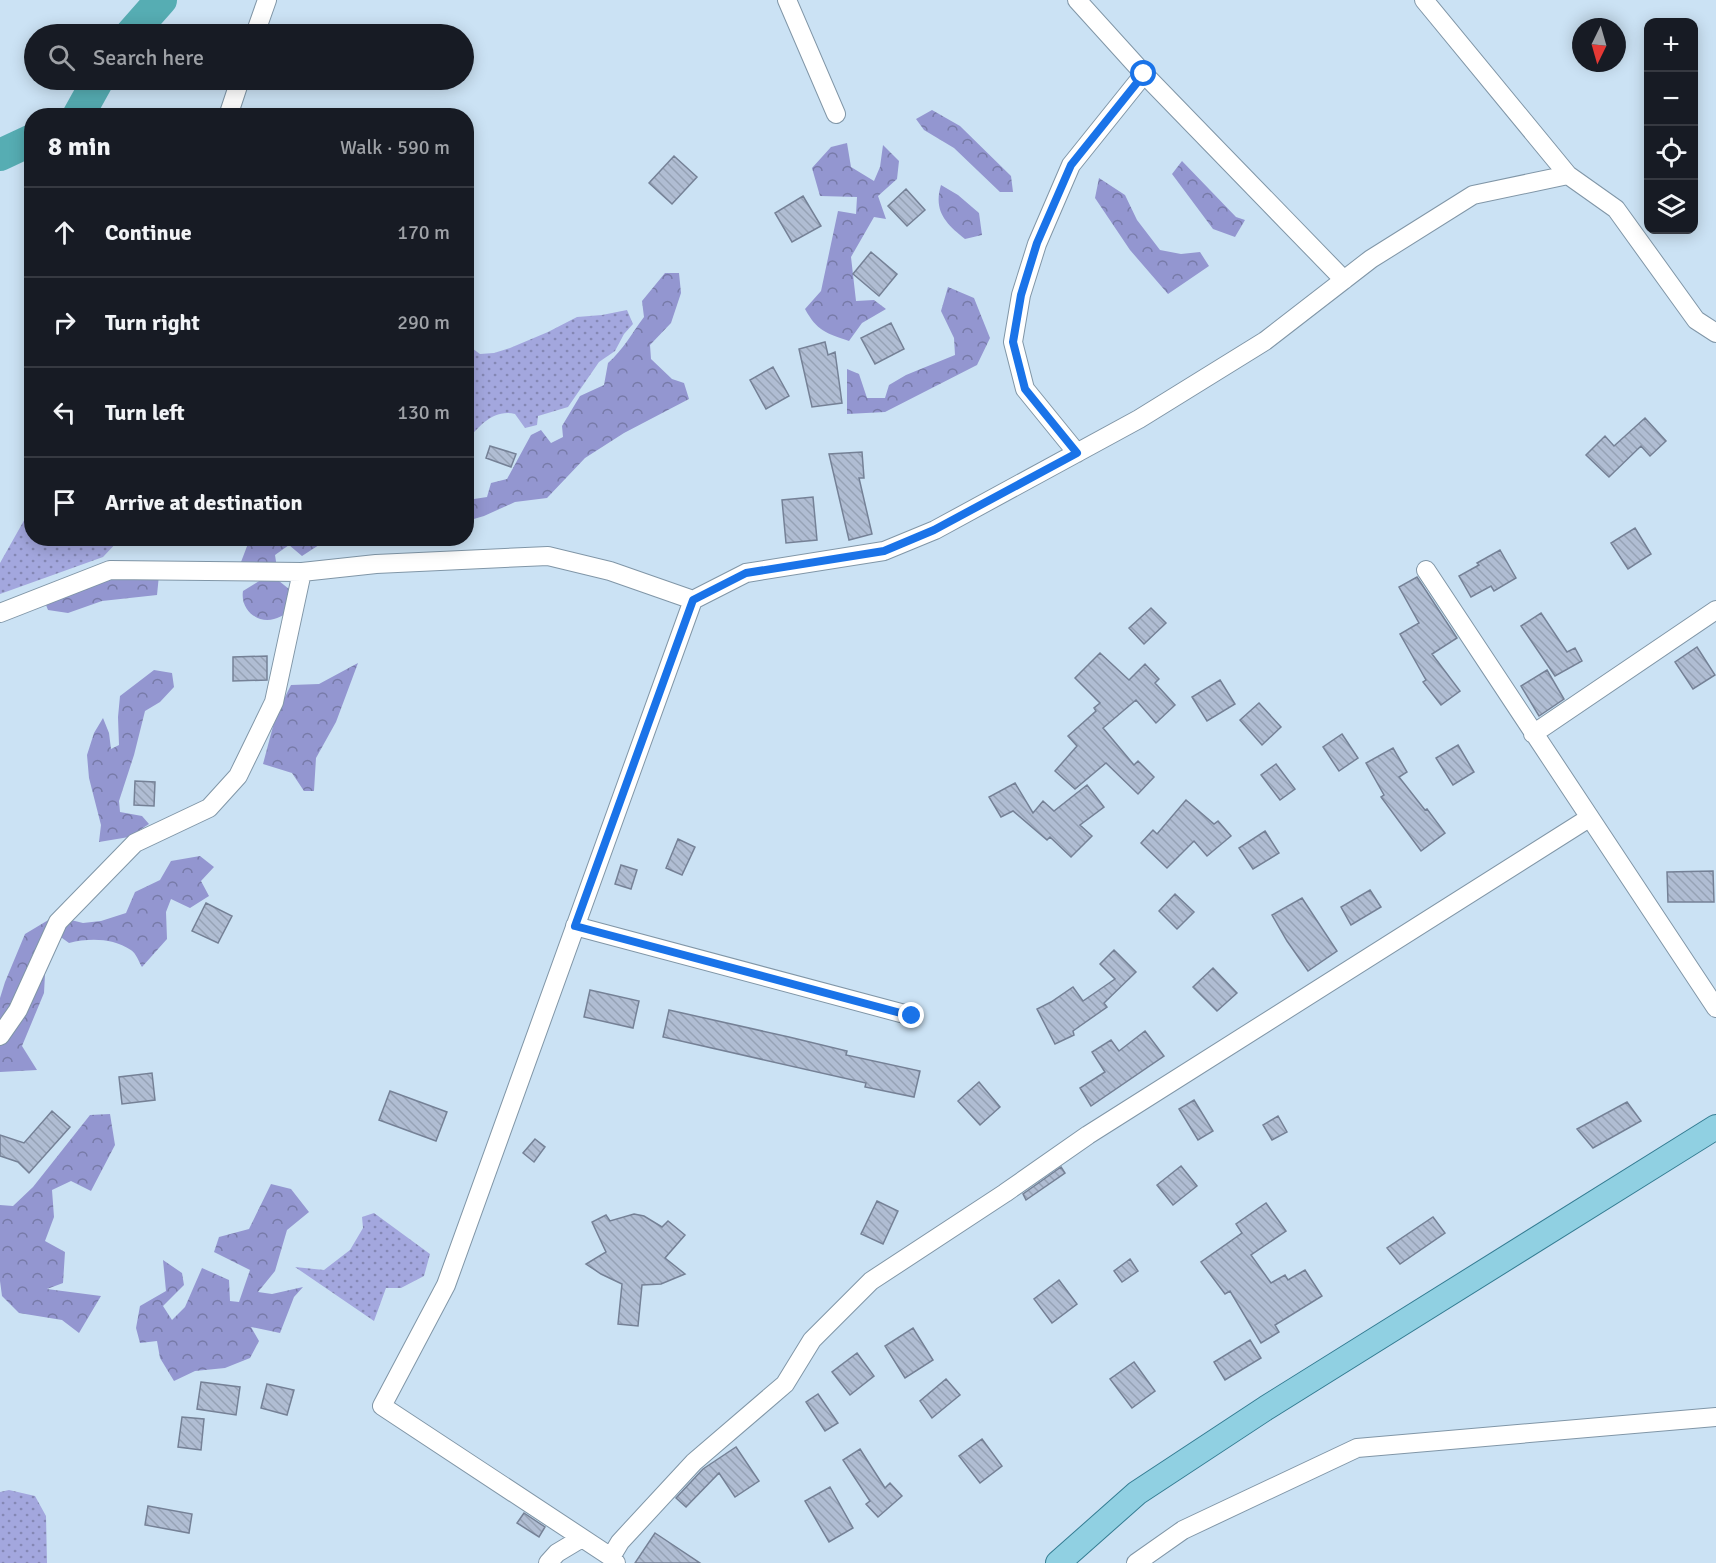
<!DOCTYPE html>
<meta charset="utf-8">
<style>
body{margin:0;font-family:Signika,sans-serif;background:#20242c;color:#f1f3f6}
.controls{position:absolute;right:18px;top:18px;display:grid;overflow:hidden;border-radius:12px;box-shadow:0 3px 15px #0003}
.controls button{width:54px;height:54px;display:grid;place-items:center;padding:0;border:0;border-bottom:2px solid #363941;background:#171b24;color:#f1f3f6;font:30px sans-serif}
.compass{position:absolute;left:1572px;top:18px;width:54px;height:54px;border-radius:50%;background:#171b24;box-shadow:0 3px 15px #0003;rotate:185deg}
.stop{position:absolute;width:18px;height:18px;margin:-14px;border:4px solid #1a73e8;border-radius:50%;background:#fff}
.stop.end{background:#1a73e8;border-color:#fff;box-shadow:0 2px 6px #0008}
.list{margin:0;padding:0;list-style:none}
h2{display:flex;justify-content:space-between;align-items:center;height:78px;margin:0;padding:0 24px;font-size:26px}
h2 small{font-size:20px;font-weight:400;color:#9ea1a6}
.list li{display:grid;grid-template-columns:39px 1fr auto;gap:18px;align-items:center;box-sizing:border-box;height:90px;padding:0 24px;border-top:2px solid #363941}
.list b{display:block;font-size:22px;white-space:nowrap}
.list em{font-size:20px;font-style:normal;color:#9ea1a6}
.icon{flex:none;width:33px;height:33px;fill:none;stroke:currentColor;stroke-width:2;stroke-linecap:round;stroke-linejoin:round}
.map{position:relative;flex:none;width:1716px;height:1563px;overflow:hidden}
.search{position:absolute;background:#171b24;box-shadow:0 3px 15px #0003;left:24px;top:24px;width:450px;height:66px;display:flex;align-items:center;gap:15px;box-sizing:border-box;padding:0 21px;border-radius:33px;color:#9ea1a6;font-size:22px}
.panel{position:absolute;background:#171b24;box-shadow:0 3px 15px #0003;left:24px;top:108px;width:450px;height:438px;border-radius:24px}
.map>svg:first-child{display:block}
.grass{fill:url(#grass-dots)}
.forest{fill:url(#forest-crowns)}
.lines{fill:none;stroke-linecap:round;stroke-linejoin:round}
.river{stroke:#56adb3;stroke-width:32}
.building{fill:url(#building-back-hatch);stroke:#758196;stroke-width:1.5}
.minor-casing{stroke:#8096a7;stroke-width:20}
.major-casing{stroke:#347c92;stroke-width:26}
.minor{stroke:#fff;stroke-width:18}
.major{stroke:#90d0e2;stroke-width:24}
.route{stroke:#1a73e8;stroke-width:8}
</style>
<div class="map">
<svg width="1716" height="1563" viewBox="0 0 1716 1563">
<defs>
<pattern id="grass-dots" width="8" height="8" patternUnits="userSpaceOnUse" patternTransform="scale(1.5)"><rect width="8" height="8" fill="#a3a7de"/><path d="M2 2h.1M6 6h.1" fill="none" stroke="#8487b4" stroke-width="1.8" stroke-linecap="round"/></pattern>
<pattern id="forest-crowns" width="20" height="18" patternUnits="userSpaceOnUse" patternTransform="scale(1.5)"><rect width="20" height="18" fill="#9396d0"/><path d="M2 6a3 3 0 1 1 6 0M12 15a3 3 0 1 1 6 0" fill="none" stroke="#777aa8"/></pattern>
<pattern id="building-back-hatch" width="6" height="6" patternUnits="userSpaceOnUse" patternTransform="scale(1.5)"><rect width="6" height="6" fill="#b0bdd3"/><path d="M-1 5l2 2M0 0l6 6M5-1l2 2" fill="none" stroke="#96a2b5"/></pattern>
</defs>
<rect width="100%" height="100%" fill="#cbe2f4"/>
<path class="grass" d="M467 284 468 289 467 321 469 346 480 354 494 353 510 348 548 332 577 317 602 315 627 310 633 324 624 334 615 351 599 362 568 407 538 416 537 425 525 428 515 414C493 409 480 426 467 440Z
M31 508 32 538 120 539 103 557 0 594V563Z
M374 1213 430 1254 424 1276 401 1288H386L374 1321 295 1267 324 1270 350 1250 363 1228 362 1217Z
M9 1490 35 1496 46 1516 47 1563H0V1492Z"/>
<path class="forest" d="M932 110 960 126 1011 176 1013 192H1000L954 148 924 130 916 119Z
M847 143 851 167 874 181 880 167 883 145 899 161 897 179 878 196 886 219 874 217 851 257 856 301 874 300 886 309 862 323 849 341C826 333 817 331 805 309L821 291 838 211 856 214 857 197 820 196 812 168 831 147Z
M1182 161 1236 217 1245 220 1235 237 1213 229 1172 174Z
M1099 178 1125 195 1137 220 1160 250 1181 254 1200 252 1209 266 1168 294 1130 250 1095 198Z
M941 185 958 195 979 213 982 235 965 239C946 224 933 211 941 185Z
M665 273H679L681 293 671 323 650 345 651 359 672 379 684 383 689 399 624 433 585 458 547 498 515 502 484 516 467 521V496L472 492 474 499 487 497 491 483 507 479 531 435 541 430 551 443 563 437 562 426 580 396 604 385 608 363C623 350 632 333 644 317L642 301Z
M948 287 974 298 990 338 977 365 885 412 847 414V369L859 374 867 398H885L889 385 906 375 955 355 954 338 941 311Z
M254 539H320L319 545 302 556 289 545 275 555 279 581 289 589 288 613C283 615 278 618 274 619 257 624 240 609 243 591L264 578 241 562 249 541Z
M113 574 159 575 157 595 102 601 68 613 48 610 44 600Z
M358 663 336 722 316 758 314 791H304L292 773 263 764 276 715 291 685 319 684Z
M154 670 172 673 174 687 160 702 145 711 134 755 119 801 120 812 142 816 149 824 129 837 99 842 101 825 89 778 87 755 94 733 103 718 109 733 111 749 119 745 118 717 120 696Z
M200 856 214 867 201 881 209 896 190 908 171 899 166 912 167 939 142 967C139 962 136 953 131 950 112 938 90 938 69 943L51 930 47 937 44 993 22 1046 37 1070 0 1072V998L5 982 25 934 55 916 83 923 101 921 126 913 135 892 160 880 171 861Z
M110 1114 115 1145 91 1191 71 1181 52 1190 54 1217 45 1241 65 1252 63 1283 47 1289 101 1296 79 1333 62 1320 19 1313 2 1296 0 1281V1205L13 1206 33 1187 90 1115Z
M271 1184 291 1189 309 1212 287 1230 275 1271 258 1292 272 1294 303 1287 294 1297 280 1333 251 1327 259 1341 250 1358 225 1368 195 1371 174 1381 160 1358 157 1341 140 1343 136 1328 140 1306 166 1291 163 1260 182 1273 184 1285 163 1306 172 1320 185 1307 202 1268 229 1280 230 1301 239 1302 250 1270 214 1252 219 1237 249 1229Z"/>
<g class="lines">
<path class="river" d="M131 34 161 0
M78 116 98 80
M0 155 32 140"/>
</g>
<path class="building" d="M674 156 697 177 672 204 649 183Z
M906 189 925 210 907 226 888 206Z
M803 196 821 226 792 242 775 213Z
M871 252 897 274 879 296 853 274Z
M891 323 904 349 875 364 861 338Z
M825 342 828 355 835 352 842 403 812 407 799 349Z
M773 367 789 396 766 409 750 380Z
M1645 418 1666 441 1650 456 1641 446 1609 477 1586 455 1605 436 1614 446Z
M490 446 516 454 511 467 486 458Z
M862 452 864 478H859L872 534 849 540 829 454Z
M813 497 817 540 786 543 782 500Z
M1635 528 1651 554 1628 569 1611 543Z
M1500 550 1516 578 1494 591 1491 586 1471 597 1459 576 1479 565 1477 563Z
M1417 577 1457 638 1432 654 1460 691 1441 705 1423 682 1426 680 1400 634 1419 623 1399 587Z
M1151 608 1166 623 1144 644 1129 628Z
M1541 613 1567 652 1575 648 1582 661 1555 676 1521 626Z
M1697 647 1715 675 1693 689 1675 662Z
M1100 653 1129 680 1145 664 1159 679 1155 683 1175 705 1156 723 1136 700 1103 728 1134 765 1138 761 1154 777 1138 794 1106 763 1075 789 1055 771 1077 746 1068 736 1096 711 1094 708 1100 703 1075 678Z
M267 656V680L233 681V657Z
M1547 670 1564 699 1539 716 1521 686Z
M1220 680 1235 704 1207 721 1192 697Z
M1259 703 1281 727 1262 745 1240 720Z
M1342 734 1358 758 1339 771 1323 747Z
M1458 745 1474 772 1453 785 1436 758Z
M1393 748 1407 772 1399 777 1425 810 1427 809 1445 833 1421 851 1381 797 1384 795 1366 763Z
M1276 764 1295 789 1280 800 1261 775Z
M135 781 155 782 154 806 134 805Z
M1015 783 1033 813 1043 801 1054 811 1087 785 1104 807 1080 825 1092 836 1071 857 1050 837 1047 840 1013 811 1001 817 989 797Z
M1186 800 1214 824 1218 821 1231 836 1207 856 1194 841 1167 868 1141 843 1153 830 1157 834Z
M1265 831 1279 853 1253 869 1239 848Z
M678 839 695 847 682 875 666 868Z
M621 865 637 870 631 889 615 884Z
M1713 871 1714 902H1668L1667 872Z
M1370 890 1381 907 1351 925 1341 907Z
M1175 894 1194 912 1177 929 1159 911Z
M1302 898 1337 951 1308 971 1287 941 1272 915Z
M206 903 232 916 218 943 192 931Z
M1114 950 1136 972 1104 1003 1107 1007 1073 1031 1074 1035 1055 1044 1037 1009 1051 1002 1073 987 1083 1001 1115 979 1100 964Z
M1213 968 1237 993 1217 1011 1193 987Z
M590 990 639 1001 633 1028 584 1017Z
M669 1010 789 1037 847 1051 846 1055 920 1071 914 1097 865 1087 866 1083 663 1037Z
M1145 1031 1164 1056 1091 1106 1080 1088 1105 1072 1092 1052 1111 1040 1119 1051Z
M152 1073 155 1100 122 1104 119 1077Z
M979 1082 1000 1107 980 1125 958 1101Z
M390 1091 447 1112 436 1141 379 1120Z
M1194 1100 1213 1131 1198 1140 1179 1109Z
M1627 1102 1641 1121 1593 1148 1577 1129Z
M52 1111 70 1127 29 1173 18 1162 0 1156V1135L24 1143Z
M1278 1116 1287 1132 1272 1140 1263 1125Z
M535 1139 545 1147 534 1162 523 1153Z
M1181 1166 1197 1186 1173 1205 1157 1185Z
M1061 1167 1065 1173 1026 1200 1023 1194Z
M877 1201 898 1211 883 1244 861 1234Z
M1266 1203 1286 1231 1251 1255 1271 1283 1285 1275 1288 1280 1305 1270 1322 1296 1275 1325 1279 1332 1261 1343 1230 1291 1225 1294 1201 1262 1242 1233 1236 1224Z
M634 1214 644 1216 662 1227 668 1221 685 1235 665 1258 685 1274 661 1284 642 1285 638 1326 618 1324 622 1284 601 1274 586 1264 606 1252 592 1222 606 1215 610 1221Z
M1433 1217 1445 1233 1400 1264 1387 1248Z
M1130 1259 1138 1271 1122 1282 1114 1271Z
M1059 1280 1077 1304 1052 1323 1034 1299Z
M913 1328 933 1360 905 1378 885 1346Z
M1250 1340 1261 1358 1225 1380 1214 1362Z
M857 1353 874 1376 850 1395 832 1372Z
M1134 1362 1155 1391 1132 1408 1110 1379Z
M946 1379 960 1395 932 1418 920 1401Z
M201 1382 240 1387 236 1415 197 1409Z
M267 1384 294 1390 287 1415 261 1408Z
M818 1394 838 1423 825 1431 806 1402Z
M182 1417 204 1419 201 1450 178 1447Z
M982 1439 1002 1466 980 1483 959 1456Z
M736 1447 759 1481 735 1497 719 1473 686 1507 676 1498 703 1469Z
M860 1449 885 1488 890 1483 902 1496 878 1517 866 1504 870 1501 843 1460Z
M830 1487 853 1528 829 1542 805 1501Z
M148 1506 192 1514 189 1533 145 1525Z
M524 1513 545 1527 539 1537 517 1523Z
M655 1533 700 1563H635Z"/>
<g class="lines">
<g class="minor-casing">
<path id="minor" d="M787 0 836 114
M1077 0 1144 74 1344 280
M1424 0 1568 175
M255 34 267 0
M228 116 240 80
M1077 453 1025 389 1013 342 1021 295 1037 244 1071 165 1144 74
M1426 570 1716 1008
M0 613 110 570 302 572
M1533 734 1716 610
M575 926 912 1016
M0 1036 18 1010 58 922 135 843 209 808 238 776 274 702 302 572 376 564 548 556 610 571 693 600 746 573 884 551 935 530 1139 419 1265 341 1371 259 1473 195 1568 175 1616 209 1696 320 1716 333
M611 1557 620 1542 694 1462 785 1384 812 1340 871 1281 1005 1193 1088 1135 1589 818
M548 1563 557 1553 582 1538
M616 1563 611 1557 382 1406 446 1285 693 600
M1136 1563 1183 1530 1357 1448 1716 1417"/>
</g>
<g class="major-casing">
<path id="major" d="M1058 1563 1137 1493 1266 1408 1716 1127"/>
</g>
<use href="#minor" class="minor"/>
<use href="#major" class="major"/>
</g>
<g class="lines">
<path class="route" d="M912 1016 575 926 693 600 746 573 884 551 934 530 1077 453 1025 389 1013 342 1021 295 1037 243 1071 165 1144 74"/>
</g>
</svg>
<div class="controls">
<button>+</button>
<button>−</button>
<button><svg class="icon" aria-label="locate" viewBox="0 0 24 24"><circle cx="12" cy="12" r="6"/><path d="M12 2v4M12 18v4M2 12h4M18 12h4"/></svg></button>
<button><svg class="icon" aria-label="layers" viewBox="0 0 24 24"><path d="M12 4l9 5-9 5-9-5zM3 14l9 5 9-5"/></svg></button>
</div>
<svg class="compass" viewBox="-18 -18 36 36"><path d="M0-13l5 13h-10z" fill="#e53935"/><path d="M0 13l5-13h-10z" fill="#9ea1a6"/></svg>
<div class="stop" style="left:1144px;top:74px"></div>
<div class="stop end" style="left:912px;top:1016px"></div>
<div class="search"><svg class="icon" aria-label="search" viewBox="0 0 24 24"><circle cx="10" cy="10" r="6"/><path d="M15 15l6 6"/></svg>Search here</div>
<section class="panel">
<h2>8 min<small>Walk · 590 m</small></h2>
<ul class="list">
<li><svg class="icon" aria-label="ahead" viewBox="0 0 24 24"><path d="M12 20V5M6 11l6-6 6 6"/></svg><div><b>Continue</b></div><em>170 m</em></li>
<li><svg class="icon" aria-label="right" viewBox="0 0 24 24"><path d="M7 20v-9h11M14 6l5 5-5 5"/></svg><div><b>Turn right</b></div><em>290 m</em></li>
<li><svg class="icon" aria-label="left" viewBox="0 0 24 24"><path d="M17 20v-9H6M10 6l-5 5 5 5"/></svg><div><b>Turn left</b></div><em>130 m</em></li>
<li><svg class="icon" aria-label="arrive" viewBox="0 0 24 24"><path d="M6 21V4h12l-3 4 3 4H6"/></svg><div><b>Arrive at destination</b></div></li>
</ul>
</section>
</div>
